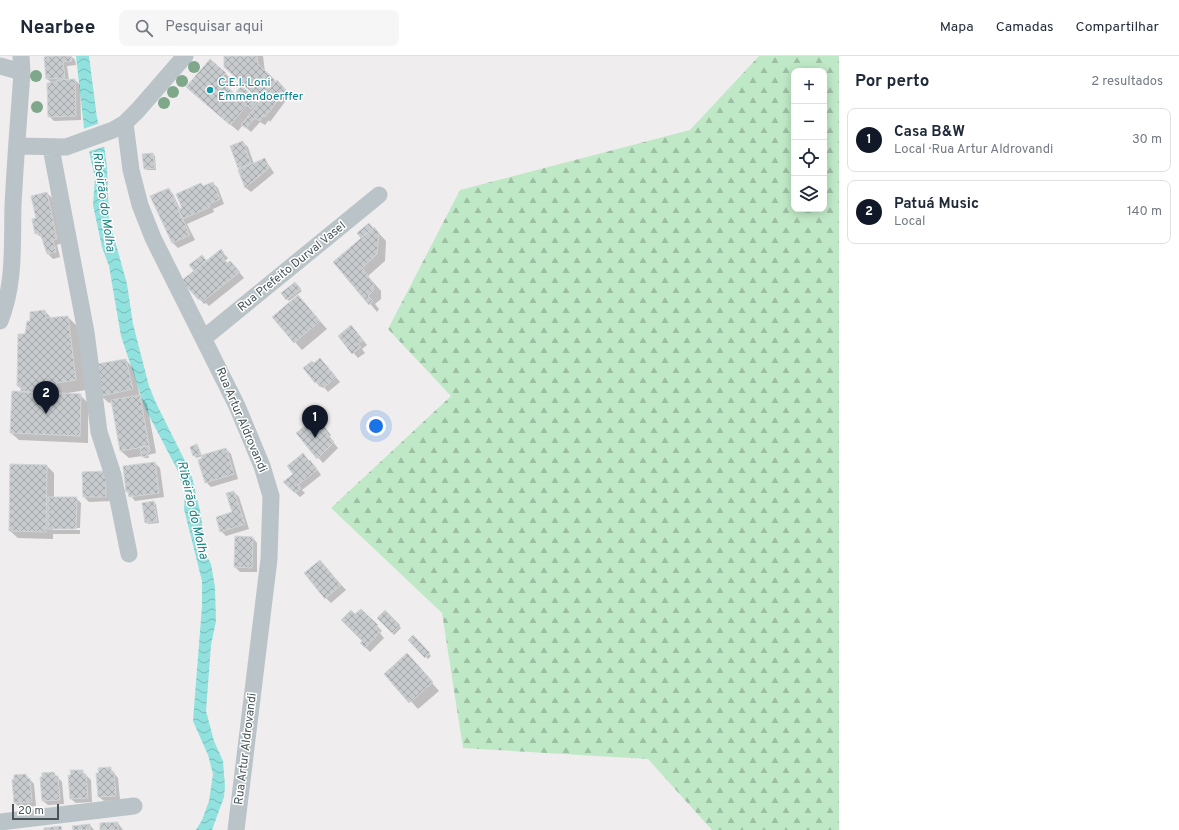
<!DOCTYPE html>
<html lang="pt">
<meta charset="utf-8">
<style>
body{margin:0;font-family:Overpass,sans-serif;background:#f6f6f7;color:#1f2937}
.controls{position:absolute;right:12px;top:12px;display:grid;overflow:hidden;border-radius:8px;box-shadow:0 2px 10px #0003}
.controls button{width:36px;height:36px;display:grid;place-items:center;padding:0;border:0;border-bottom:1px solid #e0e1e3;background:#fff;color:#1f2937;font:20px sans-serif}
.scale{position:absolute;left:12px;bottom:10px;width:47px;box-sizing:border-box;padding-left:4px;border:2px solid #475458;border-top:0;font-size:11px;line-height:14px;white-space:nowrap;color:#475458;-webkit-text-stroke:3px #fff;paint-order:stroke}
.you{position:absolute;left:376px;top:370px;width:14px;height:14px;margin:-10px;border:3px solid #fff;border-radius:50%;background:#1a73e8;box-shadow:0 0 0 6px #1a73e833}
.badge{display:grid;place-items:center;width:26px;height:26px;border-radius:50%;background:#111827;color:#fff;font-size:13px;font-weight:700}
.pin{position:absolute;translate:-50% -33px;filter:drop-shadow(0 1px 2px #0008)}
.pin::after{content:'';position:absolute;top:21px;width:14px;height:12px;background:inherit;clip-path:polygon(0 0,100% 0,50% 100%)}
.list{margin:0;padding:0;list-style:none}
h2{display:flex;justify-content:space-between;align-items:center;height:52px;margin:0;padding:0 16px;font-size:17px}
h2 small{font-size:13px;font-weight:400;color:#747a83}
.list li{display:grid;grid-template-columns:26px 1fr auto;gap:12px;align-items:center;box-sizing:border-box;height:64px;margin:0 8px 8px;padding:0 8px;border:1px solid #e0e1e3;border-radius:8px}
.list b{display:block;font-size:15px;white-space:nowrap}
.list p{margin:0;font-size:13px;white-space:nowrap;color:#747a83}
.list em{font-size:13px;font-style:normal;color:#747a83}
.icon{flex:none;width:22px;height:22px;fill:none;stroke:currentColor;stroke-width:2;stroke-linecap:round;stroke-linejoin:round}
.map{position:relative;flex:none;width:839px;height:774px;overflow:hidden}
header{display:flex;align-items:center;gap:24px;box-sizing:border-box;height:56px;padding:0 20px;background:#fff;border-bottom:1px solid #e0e1e3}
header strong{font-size:19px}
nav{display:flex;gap:22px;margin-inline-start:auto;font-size:14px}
.search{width:280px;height:36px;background:#f6f6f7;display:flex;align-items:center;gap:10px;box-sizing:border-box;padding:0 14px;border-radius:8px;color:#747a83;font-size:15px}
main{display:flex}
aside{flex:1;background:#fff}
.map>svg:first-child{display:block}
.forest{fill:url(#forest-firs);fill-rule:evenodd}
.water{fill:url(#water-waves)}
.pier{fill:#efeded}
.shadow{fill:#0003}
.building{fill:url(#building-cross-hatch);stroke:#d1d5d8}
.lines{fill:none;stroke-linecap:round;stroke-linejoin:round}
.minor{stroke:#bac4c8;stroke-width:17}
.tree{fill:#7ea889}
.culture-dot{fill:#0f9aa8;stroke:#fff;stroke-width:1.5}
.labels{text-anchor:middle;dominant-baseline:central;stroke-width:3;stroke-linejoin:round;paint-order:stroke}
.culture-label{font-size:12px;fill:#0d838f;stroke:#fff;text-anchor:start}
.street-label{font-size:12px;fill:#475458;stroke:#fff}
.water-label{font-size:13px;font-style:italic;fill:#1a8280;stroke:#fff}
</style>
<header>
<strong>Nearbee</strong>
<div class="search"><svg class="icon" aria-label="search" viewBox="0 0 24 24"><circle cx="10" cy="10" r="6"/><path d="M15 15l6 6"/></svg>Pesquisar aqui</div>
<nav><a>Mapa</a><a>Camadas</a><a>Compartilhar</a></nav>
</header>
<main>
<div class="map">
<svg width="839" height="774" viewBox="0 0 839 774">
<defs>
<pattern id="forest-firs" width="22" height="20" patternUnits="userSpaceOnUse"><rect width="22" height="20" fill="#bfe9c6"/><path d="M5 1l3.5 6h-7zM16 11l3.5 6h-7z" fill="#9dbfa4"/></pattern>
<pattern id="water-waves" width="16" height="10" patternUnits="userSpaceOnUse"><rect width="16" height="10" fill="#91e1df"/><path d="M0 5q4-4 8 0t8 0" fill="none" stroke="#78b9b8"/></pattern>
<pattern id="building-cross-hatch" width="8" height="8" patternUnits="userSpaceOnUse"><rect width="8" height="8" fill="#c7cbce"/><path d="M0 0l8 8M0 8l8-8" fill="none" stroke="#a3a7aa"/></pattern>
</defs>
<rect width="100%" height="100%" fill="#efeded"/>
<path class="forest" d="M759 0H839V774H712L648 703 463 692 442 557 331 452 451 340 388 273 460 134 690 74ZM794 15H824V153H794Z"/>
<path class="water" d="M76 0H89L97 62 104 89 107 111 109 163 127 228 133 268 149 330 156 347 191 417 201 459 205 496 211 508 215 531 216 565 211 589 206 655 214 685 223 705 225 730 224 741 212 774H196L202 764 209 745 213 718 208 699 193 665 202 550V525L184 453 185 439 178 415 145 352 121 280 109 210 102 191 93 149 95 122 84 72Z"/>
<path class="pier" d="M100 67 106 90 87 96 83 73Z"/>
<path class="shadow" d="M45 0H71L75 4 76 9 67 10 69 24H75L80 29 81 64 54 65 49 60 52 27 47 23Z
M225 0H263L265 16 290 39 270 66 269 64 265 69 260 66 251 76 243 69 238 75 195 38 225 17 233 25 227 32 235 39 242 31 259 47 264 45 231 16Z
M243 86 248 91 254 108 265 103 274 117 251 136 246 132 231 91Z
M153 98 155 100 156 114H147L145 112Z
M213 127 218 132 224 148 213 153 214 156 187 168 195 184 178 192 173 187 152 141 169 133 173 138 180 153 184 152 201 128 204 131Z
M47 137 52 142 62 187 57 189 60 201 53 203 48 198 42 182 36 177 37 163Z
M374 172 386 185 385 205 368 220 381 235V243L375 248 379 253 377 256 335 206 363 182 359 177Z
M221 195 228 202 225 205 228 208 235 211 244 222 209 250 206 247 204 248 183 225 196 215 202 200 207 206Z
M295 227 302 235 289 245 287 243Z
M305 248 327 273 302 294 295 286Z
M45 255 52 263 68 261 78 271 86 334 62 338 80 339 88 347V387L19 384 11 377 24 337 18 330 26 279 31 266Z
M356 275 367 289 362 293 365 297 358 302 339 280Z
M126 304 133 312 140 340 147 348 156 397 148 399 149 402H145L142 400 129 402 121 395 112 346 109 347 97 336Z
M314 308H325L340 326 328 336 323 330 320 331 304 312Z
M323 369 331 379 329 381 338 392 323 407 297 378Z
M197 390 202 400 226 393 231 398 238 423 211 431 206 426 203 400 196 402 191 391Z
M303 399 315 410 321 419 302 434 305 437 300 441 289 431Z
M155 407 160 412 164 441 135 445 127 435Z
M47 410 54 417V442H76L81 447 80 472H53V474H80V478H53V483L18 482 10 475Z
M105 416 111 445 89 446 84 441Z
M234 436 239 441 249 473 226 480 221 475 233 457Z
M154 446 156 448 159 467 148 468 146 466Z
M253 482 257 487V516H240L235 511Z
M324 510 346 534 331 547 326 542Z
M361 554 382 575 380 577 384 582 370 596 361 587 363 585Z
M385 555 401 572 394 579 378 562Z
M413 580 431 600 428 603 409 584Z
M414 606 439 635 418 653 386 618Z
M110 712 118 722 120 744 104 745 99 741Z
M82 715 91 724 92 746 76 747 71 743Z
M54 717 62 726 64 748 48 749 43 745Z
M26 719 34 728 36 750 20 752 15 747Z
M118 767 123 774H101Z
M90 769 94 774H74Z"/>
<path class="building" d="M51 0H71L72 5 63 6 65 22 46 23 44 1Z
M224 0H257L258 8 275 24 259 43 224 11Z
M210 3 226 17 219 24 235 38 241 30 258 44 251 53 247 49 230 69 186 31Z
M75 23 76 60 48 61 47 27 57 26V24Z
M277 24 286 34 265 61 263 60 260 65 255 62 246 72 241 69Z
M243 85 251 108 238 112 230 90Z
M153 97 155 112 144 113 142 98Z
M265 102 269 112 245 132 238 114Z
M213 126 220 143 209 148 210 151 183 163 178 153 182 152 176 138 201 127 203 130Z
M169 132 190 179 172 187 150 140Z
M47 136 57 183 53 184 56 196 47 198 40 177 35 178 32 163 36 162 31 140Z
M369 167 373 172 361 182 357 177Z
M374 171 379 177 377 198 362 212 373 227V235L368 240 373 245 369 249 333 206Z
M221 193 224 197 221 199 227 207 230 205 240 216 203 245 201 242 199 244 181 225Z
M202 199 206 204 194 215 189 209Z
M295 226 301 233 286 244 281 237Z
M298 239 320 265 294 287 272 261Z
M45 254 46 262 68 260 76 324 56 327 57 338 21 336V330H17L18 278H25L27 265H30V256Z
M351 269 363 284 358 288 361 291 352 298 338 280Z
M320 302 336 321 323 332 317 325 315 327 303 312 312 305 314 307Z
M126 303 133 333 101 340 91 309Z
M12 335 81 338 80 380 10 377Z
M140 339 149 390 120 395 111 344Z
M318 363 327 374 325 375 334 386 317 403 296 377 306 369 308 372Z
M197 388 201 398 193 400 190 391Z
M149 390 150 395 147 396V400L142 401 140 391Z
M226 392 234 418 205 427 198 404 202 402V399Z
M303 397 309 405 310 404 317 414 298 429 301 432 295 437 283 426 293 418 287 410Z
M155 406 159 437 129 441 128 436H126L123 410Z
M10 408 47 409 46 476 9 475Z
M106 415V441H83L82 416Z
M234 435 245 468 220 476 216 461 232 456 226 437Z
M48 441H77L76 473H48Z
M154 445 157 465 145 467 142 447Z
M235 480 253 481 252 512 234 511Z
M320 504 341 529 325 543 304 517Z
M361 553 378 569 376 572 380 576 365 592 360 587 362 585 341 564 351 554 355 558Z
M385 554 400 569 392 577 377 562Z
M413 579 430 597 425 602 408 584Z
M407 597 433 626 409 647 384 618Z
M111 711V716H114L116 740 98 741 96 717H99L98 712Z
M70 714H83V718H86L88 742 70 743 68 719H71Z
M54 716 55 720H58L60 744 42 745 40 721H42V717Z
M26 718 27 723 30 722 32 746 14 747 12 724 14 723V719Z
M118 766V774H100V767Z
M90 768V774H73L72 770Z
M61 770 62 774H44V772Z"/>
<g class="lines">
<path class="minor" d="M0 10 22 16
M125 67 131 114 140 149 153 182 237 350 262 410 271 440 269 503 236 774
M18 90 66 91 113 74 125 67 138 54 185 0
M51 92 86 276 99 376 113 419 129 498
M0 265C15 228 12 189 13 150 15 106 19 61 22 16L21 0
M204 282 379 139
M0 766 134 750"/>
</g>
<g class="tree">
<circle cx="194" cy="11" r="6"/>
<circle cx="36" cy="20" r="6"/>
<circle cx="182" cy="25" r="6"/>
<circle cx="173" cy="36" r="6"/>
<circle cx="164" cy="47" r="6"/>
<circle cx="37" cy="51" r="6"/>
</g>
<circle class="culture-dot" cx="210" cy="34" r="4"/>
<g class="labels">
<g class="culture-label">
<text x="218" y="27">C.E.I. Loni<tspan x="218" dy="14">Emmendoerffer</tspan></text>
</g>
<g class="street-label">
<text transform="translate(292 211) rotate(-39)">Rua Prefeito Durval Vasel</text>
<text transform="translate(241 364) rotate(67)">Rua Artur Aldrovandi</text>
<text transform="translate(246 693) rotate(-83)">Rua Artur Aldrovandi</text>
</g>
<g class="water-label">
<text transform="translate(103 146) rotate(82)">Ribeirão do Molha</text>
<text transform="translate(192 454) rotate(77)">Ribeirão do Molha</text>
</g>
</g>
</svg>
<div class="controls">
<button>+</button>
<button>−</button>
<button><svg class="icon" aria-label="locate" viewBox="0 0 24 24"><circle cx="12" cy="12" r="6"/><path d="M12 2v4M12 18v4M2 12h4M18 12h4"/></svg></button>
<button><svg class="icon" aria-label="layers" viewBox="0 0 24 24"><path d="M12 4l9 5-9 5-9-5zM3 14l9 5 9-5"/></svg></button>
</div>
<div class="scale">20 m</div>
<div class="you"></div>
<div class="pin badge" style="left:315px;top:382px">1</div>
<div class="pin badge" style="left:46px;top:358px">2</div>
</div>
<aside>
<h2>Por perto<small>2 resultados</small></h2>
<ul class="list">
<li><span class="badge">1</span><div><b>Casa B&amp;W</b><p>Local · Rua Artur Aldrovandi</p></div><em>30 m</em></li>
<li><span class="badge">2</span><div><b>Patuá Music</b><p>Local</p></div><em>140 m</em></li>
</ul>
</aside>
</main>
